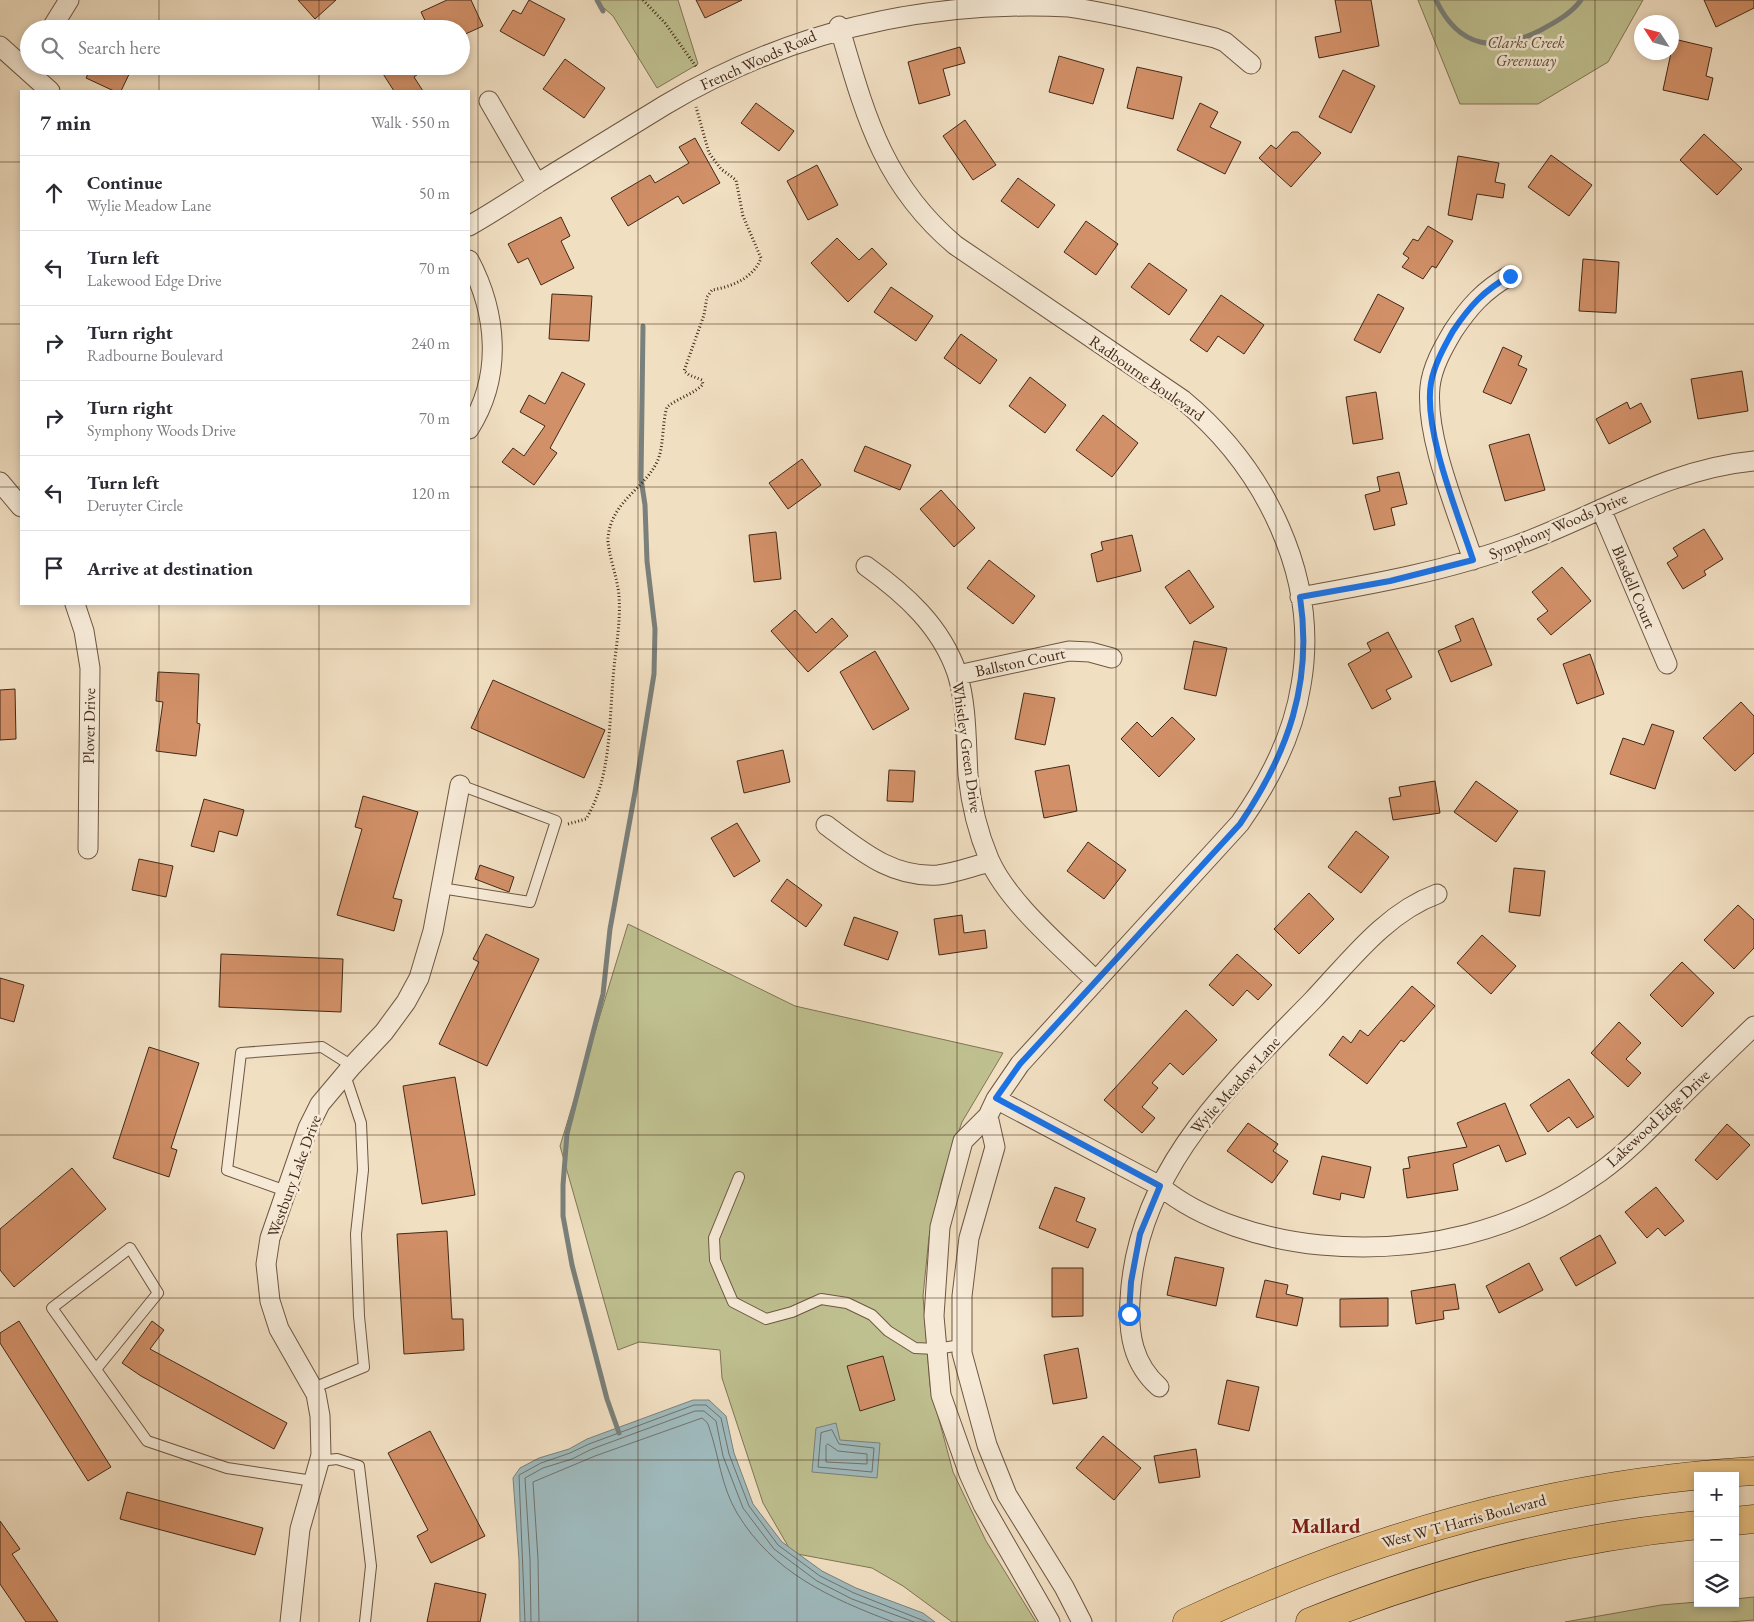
<!DOCTYPE html>
<meta charset="utf-8">
<style>
body{margin:0;font-family:"EB Garamond",serif;background:#f2f2f3;color:#2b2b33}
.controls{position:absolute;right:15px;bottom:15px;display:grid;overflow:hidden;border-radius:0px;box-shadow:0 2px 8px #0003}
.controls button{width:45px;height:45px;display:grid;place-items:center;padding:0;border:0;border-bottom:1px solid #e1e1e2;background:#fff;color:#2b2b33;font:25px sans-serif}
.compass{position:absolute;left:1634px;top:15px;width:45px;height:45px;border-radius:50%;background:#fff;box-shadow:0 2px 8px #0003;rotate:306deg}
.stop{position:absolute;width:15px;height:15px;margin:-11px;border:4px solid #1a73e8;border-radius:50%;background:#fff}
.stop.end{background:#1a73e8;border-color:#fff;box-shadow:0 1px 5px #0008}
.list{margin:0;padding:0;list-style:none}
h2{display:flex;justify-content:space-between;align-items:center;height:65px;margin:0;padding:0 20px;font-size:21px}
h2 small{font-size:16px;font-weight:400;color:#7c7c81}
.list li{display:grid;grid-template-columns:32px 1fr auto;gap:15px;align-items:center;box-sizing:border-box;height:75px;padding:0 20px;border-top:1px solid #e1e1e2}
.list b{display:block;font-size:19px;white-space:nowrap}
.list p{margin:0;font-size:16px;white-space:nowrap;color:#7c7c81}
.list em{font-size:16px;font-style:normal;color:#7c7c81}
.icon{flex:none;width:28px;height:28px;fill:none;stroke:currentColor;stroke-width:2;stroke-linecap:round;stroke-linejoin:round}
.map{position:relative;flex:none;width:1754px;height:1622px;overflow:hidden}
.search{position:absolute;background:#fff;box-shadow:0 2px 8px #0003;left:20px;top:20px;width:450px;height:55px;display:flex;align-items:center;gap:12px;box-sizing:border-box;padding:0 18px;border-radius:28px;color:#7c7c81;font-size:19px}
.panel{position:absolute;background:#fff;box-shadow:0 2px 8px #0003;left:20px;top:90px;width:450px;height:515px;border-radius:0px}
.map>svg:first-child{display:block}
.green{fill:#bfc090;stroke:#817454}
.water{fill:#9fbabd;stroke:#7a807b}
.lines{fill:none;stroke-linecap:round;stroke-linejoin:round}
.shore{stroke:#71726a;stroke-width:1}
.stream{stroke:#7a807b;stroke-width:5}
.building{fill:#d29068;stroke:#432918}
.service-casing{stroke:#6e5642;stroke-width:12}
.minor-casing{stroke:#6e5642;stroke-width:21}
.primary-casing{stroke:#432918;stroke-width:29}
.path{stroke:#432918;stroke-width:3;stroke-dasharray:1 2.5;stroke-linecap:butt}
.service{stroke:#f6ead7;stroke-width:10}
.minor{stroke:#f6ead7;stroke-width:19}
.primary{stroke:#e8c081;stroke-width:28}
.route{stroke:#1a73e8;stroke-width:6}
.grid{fill:none;stroke:#432918;stroke-width:1;stroke-opacity:0.55}
.labels{text-anchor:middle;dominant-baseline:central;stroke-width:5;stroke-linejoin:round;paint-order:stroke}
.park-label{font-size:16px;font-style:italic;fill:#624f36;stroke:#f6ead7}
.street-label{font-size:16px;fill:#432918;stroke:#f6ead7}
.district-label{font-size:21px;font-weight:bold;fill:#7a1f14;stroke:#f6ead7}
</style>
<div class="map">
<svg width="1754" height="1622" viewBox="0 0 1754 1622">
<rect width="100%" height="100%" fill="#f1dfc2"/>
<filter id="stains"><feTurbulence type="fractalNoise" baseFrequency=".004" numOctaves="4"/><feColorMatrix values="0 0 0 0 .2 0 0 0 0 .09 0 0 0 0 .02 0 0 0 .5 -.17"/></filter>
<radialGradient id="worn" r=".72"><stop offset=".6" stop-color="#630" stop-opacity="0"/><stop offset="1" stop-color="#630" stop-opacity=".3"/></radialGradient>
<path class="green" d="M595 0H678L698 64 657 88 613 16Z
M1418 0H1643L1608 62 1538 104H1460Z
M628 924 795 1006 1003 1053 962 1122 942 1179 929 1237 923 1296 930 1386 953 1472 986 1541 1036 1622H952L903 1586 872 1568 792 1553 763 1503 722 1378 720 1350 639 1342 618 1350 560 1146Z
M1754 1597V1620L1729 1622H1565L1661 1605 1698 1602 1735 1603V1599Z"/>
<path class="water" d="M693 1400H709L726 1416 734 1453 753 1504 782 1542 822 1571 856 1588 923 1613 935 1622H520L519 1560 513 1478 520 1468 539 1458 569 1449 587 1439Z
M836 1423 840 1440 880 1443 877 1478 812 1472 816 1428Z"/>
<g class="lines">
<path class="shore" d="M832 1430 839 1444 874 1448 872 1472 818 1467 821 1433Z
M828 1444 838 1451 867 1454V1464L826 1462V1446Z
M525 1622 519 1475 541 1463 570 1453 589 1444 694 1405H706L721 1418 729 1454 749 1506 778 1545 820 1576 854 1593 927 1622
M531 1622 530 1559 525 1478 543 1468 572 1459 592 1449 695 1411H704L716 1421 723 1456 743 1508 774 1549 817 1581 852 1599 914 1622
M539 1622 538 1559 533 1482 595 1456 702 1418C706 1421 708 1423 709 1427 719 1456 721 1486 737 1513 773 1573 830 1598 893 1622"/>
<path class="stream" d="M597 0 603 11
M1436 0C1459 49 1496 53 1541 30 1555 22 1571 14 1581 0
M619 1433 607 1399 572 1265 563 1216V1185L567 1134 603 994 610 929 635 792 654 674 655 629 647 561 645 505 641 479 643 326"/>
</g>
<path class="building" d="M298 0H336L315 19Z
M447 0H471L483 26 461 36V29H429L421 12Z
M529 0 565 19 544 56 500 31 513 10 521 14Z
M696 0H742L705 18Z
M1335 0H1371L1379 46 1319 58 1315 37 1341 32Z
M1704 0H1754V8L1716 27Z
M1674 39 1712 48 1706 76 1713 78 1708 100 1663 90Z
M960 47 965 63 943 69 950 95 919 104 908 62Z
M1059 56 1104 69 1093 104 1049 92Z
M565 59 605 88 584 118 543 89Z
M92 66H133L121 91H114L86 78Z
M378 66H429L414 77 423 91H394Z
M1137 67 1182 77 1173 119 1127 108Z
M1343 70 1375 86 1351 133 1319 117Z
M756 103 794 131 779 151 741 123Z
M1200 103 1218 112 1210 127 1241 142 1225 174 1177 150Z
M965 120 996 165 973 180 943 136Z
M1292 132H1298L1321 153 1291 187 1259 158 1271 145 1276 149Z
M1704 134 1742 169 1717 195 1680 160Z
M695 138 720 183 683 204 678 196 628 226 611 198 650 175 655 183 689 163 679 147Z
M1551 155 1592 185 1569 216 1528 187Z
M1458 156 1499 163 1495 182 1505 184 1503 198 1477 194 1472 220 1448 215Z
M817 165 838 205 808 220 787 181Z
M1018 178 1055 205 1038 228 1001 201Z
M561 217 570 236 561 241 574 268 541 285 528 258 518 263 508 244Z
M1086 221 1118 244 1096 275 1064 252Z
M1428 226 1453 241 1436 268 1432 266 1423 279 1402 267 1409 258 1403 254 1413 239 1418 241Z
M837 238 859 260 872 248 887 264 848 302 811 263Z
M1583 259 1619 262 1616 313 1579 311Z
M1149 263 1187 290 1169 315 1131 287Z
M891 287 933 316 916 341 874 312Z
M552 294 592 296 589 341 549 339Z
M1378 294 1404 308 1380 353 1354 340Z
M1221 295 1264 325 1244 354 1218 336 1207 352 1190 340Z
M961 334 997 360 980 384 944 358Z
M1503 347 1522 356 1518 365 1527 369 1511 404 1483 392Z
M1742 371 1748 411 1698 419 1691 379Z
M562 372 585 384 550 448 557 453 534 485 502 462 513 448 524 456 545 426 520 412 529 395 545 404Z
M1030 377 1066 405 1045 433 1009 406Z
M1376 392 1383 439 1353 444 1346 397Z
M1627 402 1630 409 1641 403 1651 422 1609 444 1596 419Z
M1103 415 1138 443 1112 477 1076 450Z
M1529 434 1545 490 1505 501 1489 445Z
M865 446 911 465 900 490 854 471Z
M802 459 821 485 788 509 769 483Z
M1399 472 1407 504 1391 508 1395 525 1374 530 1365 495 1380 491 1377 477Z
M941 490 975 528 954 547 920 509Z
M1704 529 1723 559 1704 571 1706 575 1683 589 1667 563 1678 556 1673 548Z
M776 532 781 579 754 582 749 535Z
M1132 535 1141 571 1097 582 1091 554 1103 550 1101 542Z
M989 560 1035 596 1013 624 967 588Z
M1562 567 1591 601 1551 635 1537 619 1548 611 1532 592Z
M1189 570 1214 607 1190 624 1165 587Z
M795 610 816 633 832 618 848 636 808 672 771 631Z
M1473 618 1492 665 1451 682 1438 651 1461 641 1455 626Z
M1388 632 1412 677 1386 690 1391 699 1372 709 1348 664 1371 651 1367 643Z
M1194 641 1227 648 1216 696 1184 689Z
M875 651 909 709 873 730 840 672Z
M1590 654 1604 694 1577 704 1563 664Z
M158 672 199 674 197 723 200 724 196 756 156 751 163 702 156 701Z
M493 680 605 730 584 778 471 728Z
M15 689 16 739 0 740V690Z
M1024 693 1055 698 1045 745 1015 739Z
M1741 702 1754 716V753L1735 771 1703 738Z
M1172 717 1195 739 1159 777 1121 739 1137 722 1152 737Z
M1652 724 1674 731 1655 789 1610 774 1623 738 1644 745Z
M783 750 790 782 744 793 737 761Z
M1069 765 1077 811 1044 818 1035 771Z
M889 770 915 771 913 802 887 801Z
M1435 781 1440 813 1393 820 1389 798 1401 796 1399 787Z
M1476 781 1518 811 1496 842 1454 812Z
M363 796 418 812 393 898 402 900 394 931 337 915 362 829 355 827Z
M204 799 244 810 237 836 219 831 214 852 191 846Z
M737 823 760 861 734 877 711 838Z
M1356 831 1389 857 1361 893 1328 867Z
M1088 842 1126 870 1104 899 1067 871Z
M139 859 173 866 166 897 132 890Z
M480 865 514 877 509 892 475 879Z
M1514 868 1545 871 1540 916 1509 912Z
M787 879 822 905 806 927 771 901Z
M1309 893 1334 919 1299 954 1274 929Z
M1738 905 1754 920V948L1734 969 1704 940Z
M962 915 964 933 985 930 987 948 939 955 934 919Z
M854 917 898 932 888 960 844 945Z
M486 934 539 959 487 1066 439 1044 479 962 473 959Z
M1482 935 1516 966 1491 994 1457 963Z
M221 954 343 959 341 1012 219 1007Z
M1237 954 1272 985 1258 1000 1247 990 1233 1006 1209 985Z
M1682 962 1714 993 1682 1027 1650 995Z
M0 978 24 985 14 1022 0 1018Z
M1412 986 1435 1006 1404 1042 1401 1040 1367 1084 1329 1055 1343 1036 1351 1043 1360 1030 1368 1036Z
M1186 1010 1217 1040 1183 1075 1170 1063 1152 1083 1158 1088 1142 1107 1155 1118 1142 1133 1104 1100Z
M1619 1022 1641 1043 1626 1059 1641 1073 1628 1087 1591 1053Z
M149 1047 199 1063 171 1148 177 1150 169 1177 113 1158Z
M455 1077 475 1195 422 1204 403 1086Z
M1569 1079 1594 1117 1577 1128 1569 1117 1548 1132 1530 1105Z
M1505 1103 1526 1154 1506 1162 1499 1145 1453 1164 1458 1190 1407 1198 1403 1169 1410 1168 1408 1157 1467 1147 1457 1123Z
M1248 1123 1278 1144 1273 1151 1288 1161 1272 1183 1227 1151Z
M1727 1124 1750 1145 1717 1180 1695 1160Z
M1322 1156 1371 1167 1364 1198 1341 1193 1340 1200 1313 1194Z
M72 1168 106 1209 14 1287 0 1270V1229Z
M1055 1187 1085 1198 1076 1221 1096 1229 1088 1248 1039 1228Z
M1656 1187 1684 1221 1665 1236 1658 1228 1647 1238 1625 1212Z
M447 1231 452 1319H463L464 1350 404 1354 397 1234Z
M1600 1235 1616 1263 1576 1286 1560 1258Z
M1175 1257 1224 1268 1216 1306 1167 1295Z
M1529 1263 1543 1290 1499 1313 1486 1286Z
M1052 1268H1083V1316L1052 1317Z
M1265 1280 1288 1285 1286 1294 1303 1298 1297 1326 1256 1317Z
M1455 1284 1459 1309 1443 1311 1444 1319 1416 1324 1411 1291Z
M1388 1298V1326L1340 1327V1299Z
M19 1321 111 1467 88 1481 0 1343V1333Z
M152 1321 164 1330 150 1349 287 1423 274 1449 141 1376 122 1363Z
M1078 1348 1087 1398 1053 1404 1044 1355Z
M883 1356 895 1400 860 1411 847 1366Z
M1227 1380 1259 1387 1249 1431 1218 1424Z
M430 1431 485 1536 431 1563 417 1536 428 1530 388 1453Z
M1103 1436 1141 1468 1114 1500 1076 1468Z
M1196 1449 1200 1477 1159 1483 1154 1456Z
M127 1492 263 1528 255 1555 120 1519Z
M0 1521 20 1549 12 1554 58 1622H26L0 1584Z
M435 1583 486 1594 480 1622H427Z"/>
<g class="lines">
<g class="service-casing">
<path id="service" d="M441 888 530 902 556 821 460 785
M739 1177 714 1238 715 1260 733 1302 766 1319 792 1312 821 1299 847 1303 872 1315 888 1331 915 1348 936 1349 961 1345
M286 1191 227 1170 241 1053 322 1047 352 1066
M97 1368 158 1293 130 1248 52 1308 147 1441 227 1468 313 1481
M313 1388 364 1367 359 1316 356 1234 363 1170 361 1123 345 1075
M319 1461 337 1459 359 1466 371 1566 365 1622"/>
</g>
<g class="minor-casing">
<path id="minor" d="M839 26C865 114 882 183 955 245L1183 400C1265 468 1320 577 1301 685 1293 736 1269 782 1240 823L1020 1064 996 1099 988 1116 963 1141 940 1227 934 1316 941 1395 969 1474 983 1505 1050 1622
M51 29 69 0
M0 46 50 91
M489 101 537 184
M469 226C492 213 515 198 538 183 580 157 622 131 665 105 788 32 925 0 1069 7 1118 14 1167 27 1215 38L1225 42 1251 64
M469 260C497 313 503 376 469 429
M0 482 21 507
M1601 509 1667 664
M1473 560C1457 511 1425 437 1430 387 1432 367 1443 348 1453 331 1469 307 1484 290 1509 276
M866 566C905 594 941 626 957 673 967 705 966 742 968 775 971 804 978 833 989 859 1008 903 1063 948 1096 981
M1300 597C1373 584 1447 571 1517 545 1597 516 1667 469 1754 461
M75 604 84 631 90 668 88 849
M958 675 1069 651 1090 652 1112 658
M826 825C861 851 892 878 938 875 956 873 973 866 990 862
M996 1099 1160 1186C1202 1221 1267 1240 1321 1245 1424 1254 1516 1232 1600 1172 1629 1151 1653 1125 1678 1100 1703 1075 1729 1050 1754 1026
M988 1116 995 1147 969 1238 962 1296V1353L987 1445 1007 1495 1064 1587 1082 1622
M1159 1387C1133 1364 1128 1334 1130 1300 1136 1172 1228 1087 1312 1001 1349 962 1385 913 1437 894
M290 1622 300 1529 321 1455 320 1416 316 1394 279 1329 270 1301 266 1264 270 1238 308 1128 320 1104 352 1066 384 1032 406 1002 419 978 433 931 460 785"/>
</g>
<g class="primary-casing">
<path id="primary" d="M1735 1521 1754 1519
M1187 1622C1367 1536 1554 1483 1754 1471
M1310 1622C1433 1572 1565 1538 1698 1525"/>
</g>
<path class="path" d="M643 0 665 23 697 68
M568 824 586 819C611 778 609 725 613 679 615 651 621 624 619 596 618 579 607 551 608 537 612 501 644 489 657 462 664 448 662 422 667 407 678 398 696 393 703 384L702 380 689 375 684 371 704 315 707 297 712 290C731 287 754 278 761 258L743 216 736 180 721 169 709 153 696 107"/>
<use href="#service" class="service"/>
<use href="#minor" class="minor"/>
<use href="#primary" class="primary"/>
</g>
<g class="lines">
<path class="route" d="M1129 1314 1131 1282 1140 1234 1160 1186 996 1098 1020 1064 1240 824C1288 753 1313 683 1300 597L1390 581 1473 560C1458 514 1423 430 1431 383 1434 365 1444 347 1453 331 1469 307 1484 290 1510 276"/>
</g>
<path class="grid" d="M159 0V29M319 0V29M478 0V1622M638 0V1622M797 0V1622M957 0V1622M1116 0V1622M1276 0V1622M1435 0V1622M1595 0V1622M159 66V91M319 66V91M0 162H21M469 162H1754M0 324H21M469 324H1754M0 487H21M469 487H1754M159 604V1622M319 604V1622M0 649H1754M0 811H1754M0 973H1754M0 1135H1754M0 1298H1754M0 1460H1754"/>
<g class="labels">
<g class="park-label">
<text x="1526" y="42">Clarks Creek<tspan x="1526" dy="18">Greenway</tspan></text>
</g>
<g class="street-label">
<text transform="translate(758 60) rotate(-24)">French Woods Road</text>
<text transform="translate(1147 378) rotate(35)">Radbourne Boulevard</text>
<text transform="translate(1558 526) rotate(-23)">Symphony Woods Drive</text>
<text transform="translate(1634 587) rotate(67)">Blasdell Court</text>
<text transform="translate(1020 662) rotate(-12)">Ballston Court</text>
<text transform="translate(89 726) rotate(-89)">Plover Drive</text>
<text transform="translate(967 747) rotate(82)">Whistley Green Drive</text>
<text transform="translate(1235 1085) rotate(-48)">Wylie Meadow Lane</text>
<text transform="translate(1658 1118) rotate(-43)">Lakewood Edge Drive</text>
<text transform="translate(294 1176) rotate(-70)">Westbury Lake Drive</text>
<text transform="translate(1464 1521) rotate(-15)">West W T Harris Boulevard</text>
</g>
<g class="district-label">
<text x="1326" y="1525">Mallard</text>
</g>
</g>
<rect width="100%" height="100%" filter="url(#stains)"/>
<rect width="100%" height="100%" fill="url(#worn)"/>
</svg>
<div class="controls">
<button>+</button>
<button>−</button>
<button><svg class="icon" aria-label="layers" viewBox="0 0 24 24"><path d="M12 4l9 5-9 5-9-5zM3 14l9 5 9-5"/></svg></button>
</div>
<svg class="compass" viewBox="-18 -18 36 36"><path d="M0-13l5 13h-10z" fill="#e53935"/><path d="M0 13l5-13h-10z" fill="#7c7c81"/></svg>
<div class="stop" style="left:1129px;top:1314px"></div>
<div class="stop end" style="left:1510px;top:276px"></div>
<div class="search"><svg class="icon" aria-label="search" viewBox="0 0 24 24"><circle cx="10" cy="10" r="6"/><path d="M15 15l6 6"/></svg>Search here</div>
<section class="panel">
<h2>7 min<small>Walk · 550 m</small></h2>
<ul class="list">
<li><svg class="icon" aria-label="ahead" viewBox="0 0 24 24"><path d="M12 20V5M6 11l6-6 6 6"/></svg><div><b>Continue</b><p>Wylie Meadow Lane</p></div><em>50 m</em></li>
<li><svg class="icon" aria-label="left" viewBox="0 0 24 24"><path d="M17 20v-9H6M10 6l-5 5 5 5"/></svg><div><b>Turn left</b><p>Lakewood Edge Drive</p></div><em>70 m</em></li>
<li><svg class="icon" aria-label="right" viewBox="0 0 24 24"><path d="M7 20v-9h11M14 6l5 5-5 5"/></svg><div><b>Turn right</b><p>Radbourne Boulevard</p></div><em>240 m</em></li>
<li><svg class="icon" aria-label="right" viewBox="0 0 24 24"><path d="M7 20v-9h11M14 6l5 5-5 5"/></svg><div><b>Turn right</b><p>Symphony Woods Drive</p></div><em>70 m</em></li>
<li><svg class="icon" aria-label="left" viewBox="0 0 24 24"><path d="M17 20v-9H6M10 6l-5 5 5 5"/></svg><div><b>Turn left</b><p>Deruyter Circle</p></div><em>120 m</em></li>
<li><svg class="icon" aria-label="arrive" viewBox="0 0 24 24"><path d="M6 21V4h12l-3 4 3 4H6"/></svg><div><b>Arrive at destination</b></div></li>
</ul>
</section>
</div>
